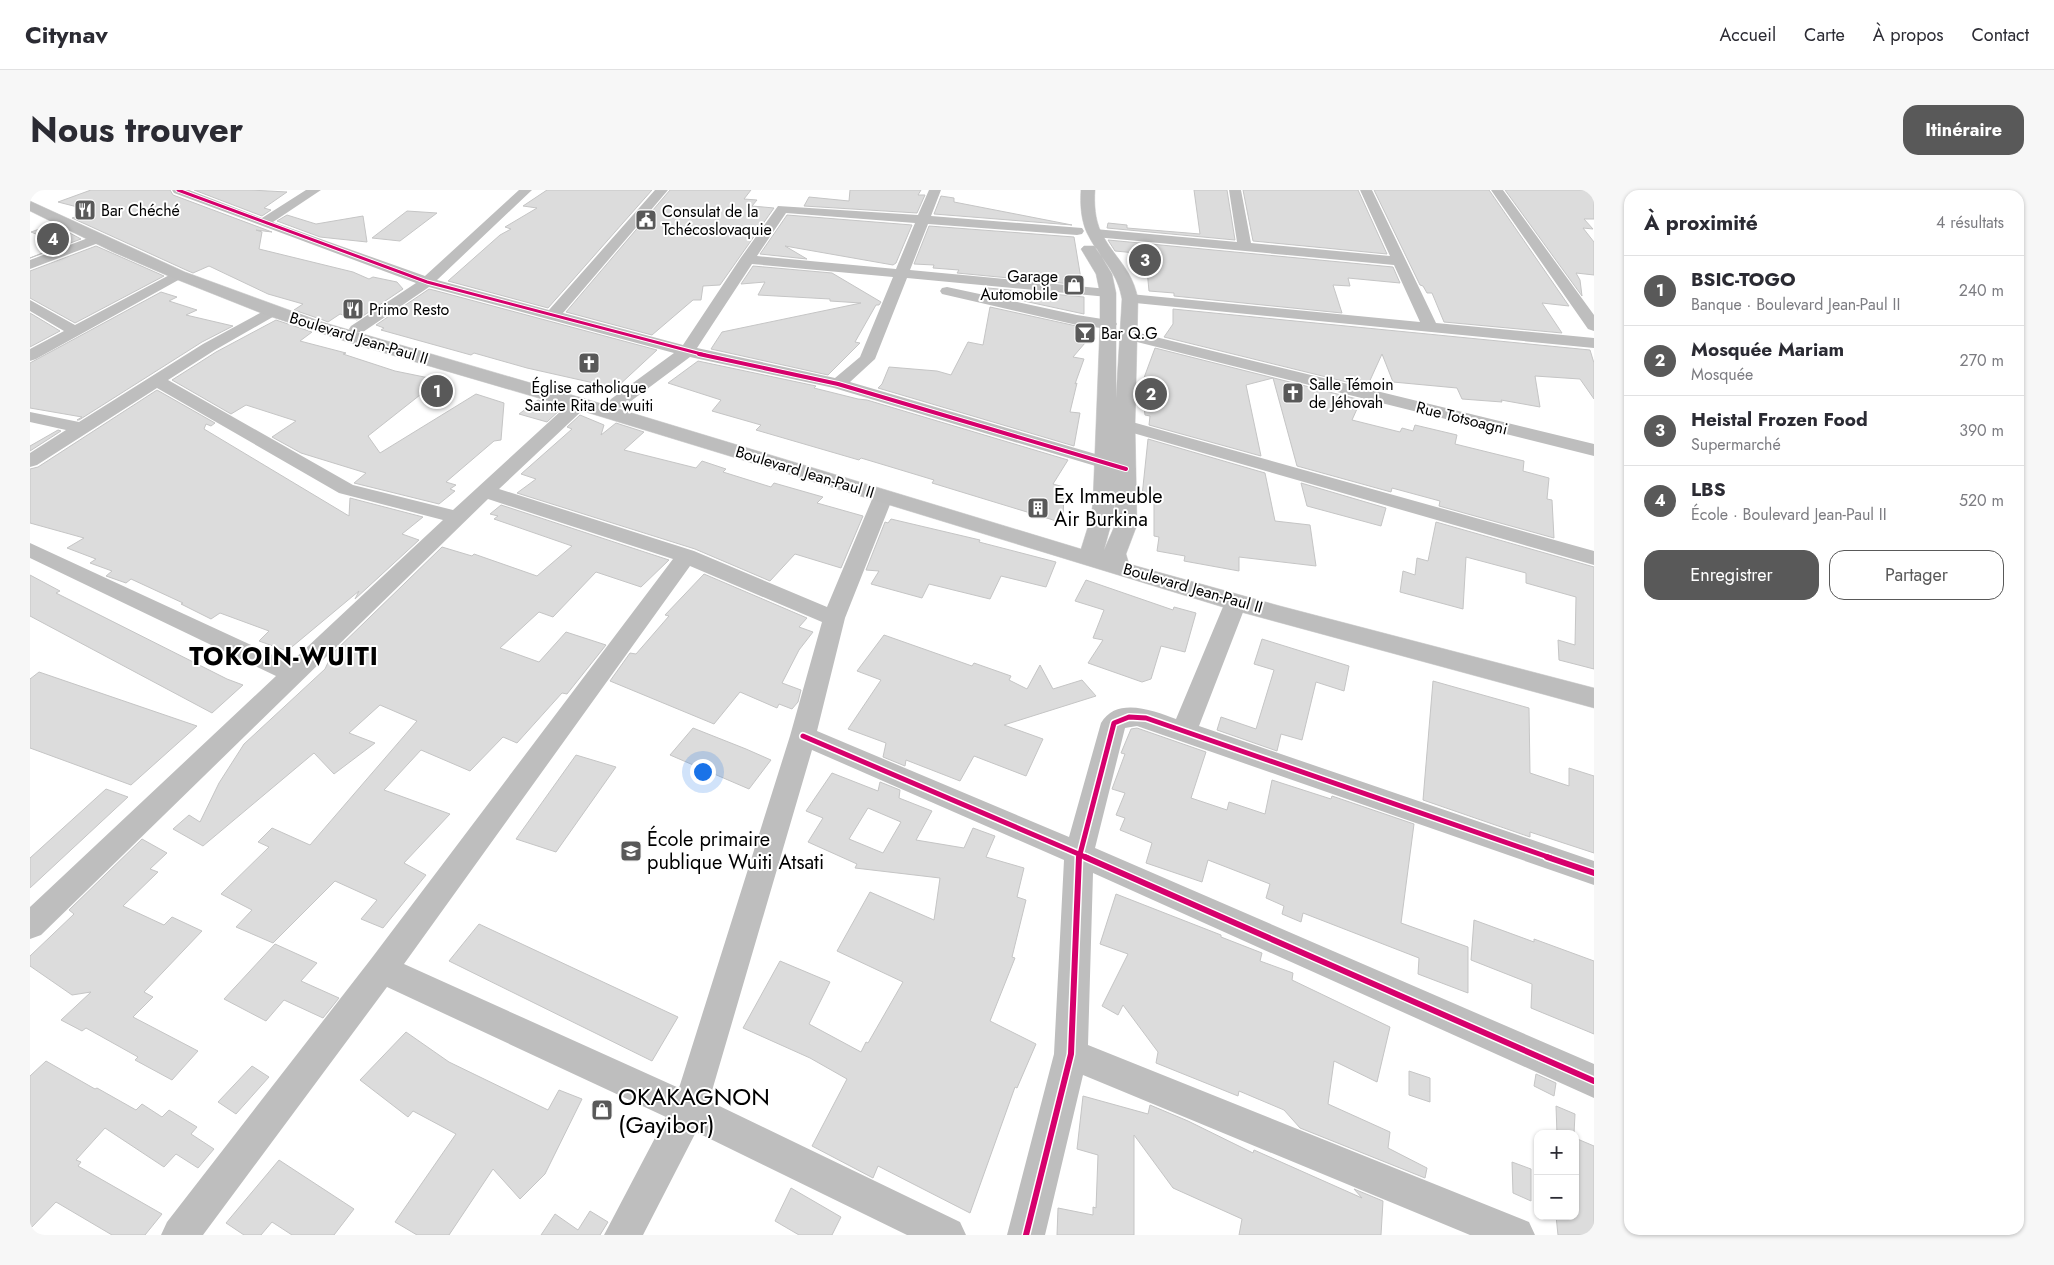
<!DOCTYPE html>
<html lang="fr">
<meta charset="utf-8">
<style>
body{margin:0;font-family:Jost,sans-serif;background:#f7f7f7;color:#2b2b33}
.controls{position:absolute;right:15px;bottom:15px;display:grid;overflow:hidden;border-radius:10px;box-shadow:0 1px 4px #0004}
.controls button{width:45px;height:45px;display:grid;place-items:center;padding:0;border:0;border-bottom:1px solid #e1e1e2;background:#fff;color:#2b2b33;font:25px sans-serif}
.you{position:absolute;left:672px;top:581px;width:18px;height:18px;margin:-12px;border:4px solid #fff;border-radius:50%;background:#1a73e8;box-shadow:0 0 0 8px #1a73e833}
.badge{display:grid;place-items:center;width:32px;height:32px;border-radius:50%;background:#595959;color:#fff;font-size:16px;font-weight:700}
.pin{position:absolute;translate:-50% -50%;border:2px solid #fff;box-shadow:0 1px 5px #0006}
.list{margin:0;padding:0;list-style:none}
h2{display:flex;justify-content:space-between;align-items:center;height:65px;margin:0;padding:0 20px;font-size:21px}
h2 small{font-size:16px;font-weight:400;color:#7c7c81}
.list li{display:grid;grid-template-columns:32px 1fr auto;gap:15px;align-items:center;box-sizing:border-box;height:70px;padding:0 20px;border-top:1px solid #e1e1e2}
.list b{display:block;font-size:19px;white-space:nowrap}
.list p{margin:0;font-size:16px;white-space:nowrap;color:#7c7c81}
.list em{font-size:16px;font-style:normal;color:#7c7c81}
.actions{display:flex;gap:10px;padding:15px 20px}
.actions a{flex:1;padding:11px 0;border:1px solid #595959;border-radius:15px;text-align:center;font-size:18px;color:#595959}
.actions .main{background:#595959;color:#fff}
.map{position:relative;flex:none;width:1564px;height:1045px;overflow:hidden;border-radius:15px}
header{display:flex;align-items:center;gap:30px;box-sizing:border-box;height:70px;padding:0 25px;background:#fff;border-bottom:1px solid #e1e1e2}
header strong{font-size:24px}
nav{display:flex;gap:28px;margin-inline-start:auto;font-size:18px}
.intro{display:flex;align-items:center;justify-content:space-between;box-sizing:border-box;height:120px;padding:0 30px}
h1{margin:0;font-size:35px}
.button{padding:12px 22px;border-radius:15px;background:#595959;color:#fff;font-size:18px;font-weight:700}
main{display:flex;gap:30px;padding:0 30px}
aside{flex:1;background:#fff;border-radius:15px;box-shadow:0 1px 4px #0004}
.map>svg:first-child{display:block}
.building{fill:#dcdcdc;stroke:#c5c5c5;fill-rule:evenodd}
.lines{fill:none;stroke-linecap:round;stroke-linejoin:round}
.major-casing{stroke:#dbdbdb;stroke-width:1}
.minor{fill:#bebebe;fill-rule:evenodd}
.major{fill:#bdbdbd;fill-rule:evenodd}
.cycleway-far3-casing{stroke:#fff;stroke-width:5}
.cycleway-far2-casing{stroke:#fff;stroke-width:6}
.cycleway-far1-casing{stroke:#fff;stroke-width:8}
.cycleway-casing{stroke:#fff;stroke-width:9}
.cycleway-far3{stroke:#d6006c;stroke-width:3}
.cycleway-far2{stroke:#d6006c;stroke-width:4}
.cycleway-far1{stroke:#d6006c;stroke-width:5}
.cycleway{stroke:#d6006c;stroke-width:6}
.labels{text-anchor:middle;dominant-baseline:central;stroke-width:4;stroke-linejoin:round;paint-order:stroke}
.far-poi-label{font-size:16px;fill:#000;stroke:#fff;text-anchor:start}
.far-street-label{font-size:16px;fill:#000;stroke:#fff}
.poi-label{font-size:20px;fill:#000;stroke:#fff;text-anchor:start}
.near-poi-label{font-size:24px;fill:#000;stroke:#fff;text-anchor:start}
.district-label{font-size:25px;font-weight:bold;letter-spacing:1px;fill:#000;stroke:#fff}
</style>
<header>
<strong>Citynav</strong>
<nav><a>Accueil</a><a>Carte</a><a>À propos</a><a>Contact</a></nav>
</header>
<div class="intro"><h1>Nous trouver</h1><a class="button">Itinéraire</a></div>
<main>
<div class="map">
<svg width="1564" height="1045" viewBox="0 0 1564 1045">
<rect width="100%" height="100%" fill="#fff"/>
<path class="building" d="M61 0H140L143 5 242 42 226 40 232 42 229 59 323 82 339 89 343 87 367 92 373 99 327 130 310 124 298 132 293 130 264 120 273 114 238 104 179 76 163 83 156 80 42 28 63 21 28 12Z
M164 0H220L257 2 234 18 241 20 232 26Z
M517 0H622L518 118 418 91 470 45 481 39 475 37 507 18 493 16Z
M640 0H721L714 9 727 10 722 16 744 18 690 95 673 96 671 110H663L622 145 536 122Z
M820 0H891L888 5H895L887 23 774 16 779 7 819 11Z
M1164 0H1197L1205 50 1077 38 1078 33 1097 35V38L1170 44Z
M1213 0H1328L1357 64 1223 51Z
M1344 0H1459L1539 116 1512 113 1532 143 1414 132 1402 103H1397L1393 96 1390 95Z
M1475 0H1564V29H1554L1563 39 1553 38 1564 52V85L1546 83 1550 90 1552 106Z
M911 6 924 8V12L1042 35 904 24Z
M377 21 407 23 370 51 342 48Z
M257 25 286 34 333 26 337 52 290 47 247 31Z
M757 25 882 35 866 73 863 75 755 56 777 69 730 64Z
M23 34 51 49 0 68 27 57 14 51 20 50 1 42Z
M899 36 1044 47 1052 95 927 83 929 80 903 78 904 75 884 74Z
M1078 50 1363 77 1370 93 1318 88 1320 96 1303 95 1312 123 1144 106V103L1119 101 1117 80 1106 78V63L1085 61Z
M66 56 134 86 45 133 0 108V81Z
M723 76 802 83 851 112 849 115H846L825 152 830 153 798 185 681 159 692 142 831 113 800 111V109L728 105 735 92 711 94Z
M958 98 1054 107V124L952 102Z
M399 99 407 101 627 160 586 198 497 178 444 163 441 165 351 140 354 138 346 135Z
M131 102 147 107 139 111 167 120 156 125 203 136 172 152 49 230H47L52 227 0 218V173Z
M960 117 1060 139 1055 153 1043 167 1054 169 1045 194 1047 193 1040 222 1050 223 1044 256 848 198 852 194 859 177 907 181 921 185 938 152 953 155Z
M1143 119 1560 160 1564 173V209L1550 189 1505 186 1510 217 1471 210 1472 212 1432 209 1427 198 1363 192 1352 164 1337 197 1134 147 1143 134Z
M0 123 30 141 0 157Z
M246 130 282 142 270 151 316 163 313 164 365 181 409 190 338 246 350 263 446 204 474 213 471 250 464 251 416 292 426 295 420 299 425 301 409 314 324 293 336 283 271 263 242 247 266 231 216 215 201 224 142 190 186 162Z
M1125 158 1331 210 1322 230 1370 242 1372 238 1383 241 1385 235 1427 245 1425 254 1494 271 1493 281 1519 288 1517 309 1522 310 1524 348 1409 316 1410 311 1362 298 1361 302 1267 276 1243 188 1216 195 1231 266 1119 235 1120 226 1115 225 1111 196Z
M668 171 786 196 784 198 828 209 837 210 1038 270 1023 294 1034 297 1033 333 902 293 904 290 851 274 831 268 829 270 726 240 731 235 682 221 691 210 638 193Z
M127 200 185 233 181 236 176 234 174 239 319 326 320 308 393 327 372 344 389 350 325 409 329 401 257 461 229 451 239 441 190 423 181 429 151 414 153 413 101 389 96 393 76 386 82 381 60 373 66 369 37 358 54 348 0 333V279L8 277Z
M508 210 526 215 532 218 517 232 489 224Z
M550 225 574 235 571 245 586 233 614 242 594 260 666 278 672 271 696 279 693 282 741 297 744 293 793 307 787 313 833 326 811 378 765 364 740 391 665 359 487 303 506 289 491 284 542 239 537 237Z
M28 240 31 241 0 261V256Z
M1118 249 1235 283 1245 331 1280 335 1286 376 1209 367V381L1154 371 1155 366 1127 361 1129 347 1124 346V307L1112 306Z
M1271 293 1356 318 1351 336 1277 316Z
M471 315 639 370 611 397 566 382 523 427 509 422 470 458 509 472 536 442 576 455 537 504 532 503 487 553 473 547 440 581 391 560 354 600 420 624 374 673 396 685 353 738 331 729 347 710 305 691 243 753 206 737 222 720 191 704 239 657 228 652 242 638 280 655 387 531 350 515 319 543 345 553 304 584 284 563 173 656 143 639 159 625 170 632 189 593 214 554 295 479 302 464 412 357 442 366 444 364 507 386 542 356 464 329 468 326 460 324Z
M861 329 950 350 949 352 1026 372 1016 397 971 386 960 409 899 394 892 408 841 394 849 381 836 380 855 332 858 333Z
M1406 332 1564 377V479L1529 470 1528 450 1545 455 1546 407 1496 393V383L1436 367 1433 419 1370 402 1373 381 1385 385 1387 368 1398 371Z
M674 384 777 428 769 437 783 442 769 460 752 493 771 500 768 512 762 519 749 514 747 518 710 502 684 534 580 491 600 463 606 464 639 426 635 425Z
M0 385 30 401 26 403 197 489 213 495 182 523 0 426Z
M1056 390 1143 420 1144 417 1166 423 1155 462 1131 456 1121 489 1112 492 1058 473 1073 450 1063 448 1074 420 1045 411Z
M854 445 942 476 944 473 981 486 979 490 997 499 1010 475 1023 499 1052 490 1066 506 974 535 1013 549 996 586 944 566 930 591 876 570 875 576 853 567 856 553 818 539 851 490 827 481Z
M1232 449 1319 476 1314 501 1286 492 1272 550 1251 544 1247 561 1187 540 1191 527 1226 539 1244 480 1224 474Z
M9 482 167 536 101 595 0 558V489Z
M1403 491 1499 518 1500 583 1539 596V578L1564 586V663L1500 642V647L1393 610Z
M663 538 716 559 741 570 719 599 640 565Z
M1107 538 1176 562 1161 608 1197 620 1199 612 1235 624 1242 590 1301 609 1302 606 1384 634 1371 733 1438 757V803L1388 784 1389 768 1273 723 1271 732 1252 724 1254 716 1236 708 1240 694 1178 670 1172 692 1116 673 1122 653 1090 640 1095 628 1086 625 1095 603 1082 599 1095 564 1091 563 1101 539Z
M546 565 586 577 526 662 486 649Z
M802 583 848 601 850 592 870 600 869 608 902 621 886 650 934 658 943 638 965 646 956 667 994 678 987 707 996 710 982 767 985 768 960 831 1006 854 987 898 985 897 940 1023 848 976 843 988 782 956 817 889 780 868 713 838 750 771 800 792 779 834 831 862 836 852 838 853 873 792 807 761 840 702 904 730 910 688 825 678 827 674 778 652 793 628 776 621ZM838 618 871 632 853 663 819 649Z
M76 599 98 607 0 698V668Z
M112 649 137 663 120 679 128 682 93 716 134 735 142 727 172 741 114 802 123 807 103 827 168 861 142 890 105 870 108 867 56 838 52 841 31 830 61 802 42 805 0 776V766L44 724 39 720Z
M1086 704 1191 745V747L1232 763 1230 771 1263 783 1262 790 1360 837 1347 892 1304 871 1298 914 1360 942 1358 958 1397 978 1395 988 1270 938 1254 920 1209 901 1208 906 1126 873 1128 862 1093 815 1088 825 1072 816 1098 764 1070 754Z
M1444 730 1504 752V749L1564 771V844L1501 818 1502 794 1441 770Z
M449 734 648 827 622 871 419 771Z
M245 754 287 773 271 791 309 808 293 828 254 810 236 831 194 809Z
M376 842 419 872 518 920 529 900 552 909 515 984 490 1009 463 979 419 1045H387L365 1032 426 944 383 921 378 927 330 890Z
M16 871 65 899 67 898 106 920 112 914 132 927 139 920 167 937 161 944 184 959 168 978 146 964 134 977 75 938 46 970 51 972 48 976 132 1024 115 1045H82L26 1012 0 1039V886Z
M222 876 239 887 206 924 188 912Z
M1379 881 1400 888V912L1379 905Z
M1506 884 1526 893 1524 906 1504 896Z
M1053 906 1118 924 1120 915 1158 931 1223 963 1224 960 1332 1008 1324 999 1353 1011 1351 1045H1209L1212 1029 1143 998 1104 945V1045H1027L1028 1018 1063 1025V1017L1066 1018 1068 965 1047 959Z
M1526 916 1545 924 1544 944H1527Z
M1545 948 1564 956V1045H1528L1526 1026H1545Z
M249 970 324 1019 304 1045H262L242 1032 231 1045H214L196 1033Z
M1482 972 1501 979V1011L1483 1003Z
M761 998 811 1027 802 1045H769L745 1031Z
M560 1021 578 1032 570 1045H511L525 1024 548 1040Z"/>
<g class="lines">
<g class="major-casing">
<path id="major" d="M1051 0H1065C1064 14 1065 29 1071 42 1084 68 1102 78 1108 109L1105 235 1107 335 1096 364 1099 374 1250 416 1564 498V518L1196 418 546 219 324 154 236 125 143 88 83 62 0 21V11L155 82 292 132 559 210 1051 359 1061 327 1063 311 1070 134V103L1066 84 1051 59 1054 56H1064L1067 59 1082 84 1086 103V208L1092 109C1087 80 1069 68 1057 43 1051 30 1050 14 1051 0ZM1085 312V335L1074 360 1083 327Z"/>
</g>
<path class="minor" d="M142 0H159L232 28 276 0H291L243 32 395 86 489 0H502L407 90 519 120 625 0H638L533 123 653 155 710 69 748 16 888 25 899 0H911L901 26 1052 38 1054 41 1052 44 1047 45 898 34 880 80 1078 99 1083 100 1085 103 1083 106 1078 107 877 88 845 169 820 192 1103 275 1106 279 1103 283 1096 285 1089 283 804 198 660 167 593 217 587 218 581 217 578 213 581 209 644 163 399 97 333 142H321L319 139 321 136 386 93 144 3ZM756 23 885 33 866 79 727 66ZM722 74 863 87 830 167 805 188 667 158Z
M1199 0H1211L1221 53 1360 66 1330 0H1342L1406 133 1564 148V158L1095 112 1092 109 1095 106 1100 104 1390 132 1364 75 1065 47 1058 43 1065 39 1207 52Z
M1461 0H1473L1564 125V141L1558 139Z
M66 45 73 49 71 52 0 79V70Z
M147 81 152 82 154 85 152 88 6 169 0 171V159L34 141 0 121V110L45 135Z
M917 97 1047 125 1085 131 1087 134 1085 137 1079 139 1047 135 912 104 910 101 912 98Z
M243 116 248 118 251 121 248 124 185 160 138 190 323 295 423 320 544 209 550 208 556 209 559 213 556 217 469 299 664 361 797 417 843 307 846 303 853 301 860 303 863 307 815 428 787 541 1039 647 1071 533C1087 506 1124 521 1146 529L1195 412 1198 407 1206 405 1214 407 1217 412 1169 536 1564 671V695L1107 536 1095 538 1065 658 1564 874V908L1063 683 1058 855 1499 1032 1505 1045H1440L1053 885 1015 1045H977L1024 864 1034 670 782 560 679 911 930 1032 936 1045H877L666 942 613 1045H574L636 927 357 797 173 1045H131L137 1032 341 769 643 369 458 309 11 745 0 749V717L246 486 0 368V353L260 473 413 330 309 303 127 198 7 275 0 277V263L36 240 0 232V222L49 232 173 154ZM660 376 792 432 760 546 649 898 374 774Z
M1097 140 1564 254V266L1091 148 1089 145 1091 142Z
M1095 230 1564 361V375L1089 239 1086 235 1089 231Z"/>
<use href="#major" class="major"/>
<g class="cycleway-far3-casing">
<path id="cycleway-far3" d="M148 0 397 92 675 165"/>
</g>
<g class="cycleway-far2-casing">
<path id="cycleway-far2" d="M669 164 808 194 1096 279"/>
</g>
<g class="cycleway-far1-casing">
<path id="cycleway-far1" d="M773 546 1058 668
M1049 668 1084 533 1099 527 1116 528 1521 668"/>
</g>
<g class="cycleway-casing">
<path id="cycleway" d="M1055 667 1564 891
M1517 667 1564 683
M996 1045 1041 864 1049 667"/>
</g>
<use href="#cycleway-far3" class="cycleway-far3"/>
<use href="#cycleway-far2" class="cycleway-far2"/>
<use href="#cycleway-far1" class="cycleway-far1"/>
<use href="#cycleway" class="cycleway"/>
</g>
<defs>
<g id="restaurant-square" transform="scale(1.125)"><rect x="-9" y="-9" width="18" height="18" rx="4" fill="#595959" stroke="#fff"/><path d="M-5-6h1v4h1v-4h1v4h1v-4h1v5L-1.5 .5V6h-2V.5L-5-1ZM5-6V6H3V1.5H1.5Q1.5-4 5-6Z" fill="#fff"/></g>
<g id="civic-square" transform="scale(1.125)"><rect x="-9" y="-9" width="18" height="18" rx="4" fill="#595959" stroke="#fff"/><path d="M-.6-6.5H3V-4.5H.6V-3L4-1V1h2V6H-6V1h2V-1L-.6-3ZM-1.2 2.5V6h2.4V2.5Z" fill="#fff"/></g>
<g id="shop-square" transform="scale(1.125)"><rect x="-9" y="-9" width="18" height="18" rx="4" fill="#595959" stroke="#fff"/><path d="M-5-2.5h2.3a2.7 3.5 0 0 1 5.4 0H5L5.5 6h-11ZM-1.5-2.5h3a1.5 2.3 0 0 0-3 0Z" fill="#fff"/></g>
<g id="bar-square" transform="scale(1.125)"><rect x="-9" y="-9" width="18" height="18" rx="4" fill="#595959" stroke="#fff"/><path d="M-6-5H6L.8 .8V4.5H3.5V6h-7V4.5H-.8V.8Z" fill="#fff"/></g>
<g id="church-square" transform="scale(1.125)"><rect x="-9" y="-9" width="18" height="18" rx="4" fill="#595959" stroke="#fff"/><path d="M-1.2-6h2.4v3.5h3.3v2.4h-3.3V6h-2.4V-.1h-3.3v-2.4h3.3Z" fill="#fff"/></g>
<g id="building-square" transform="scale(1.125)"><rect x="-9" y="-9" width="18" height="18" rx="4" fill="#595959" stroke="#fff"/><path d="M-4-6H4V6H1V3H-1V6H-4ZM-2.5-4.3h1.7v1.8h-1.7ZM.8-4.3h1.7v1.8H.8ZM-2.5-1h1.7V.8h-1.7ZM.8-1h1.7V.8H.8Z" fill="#fff"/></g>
<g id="school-square" transform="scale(1.125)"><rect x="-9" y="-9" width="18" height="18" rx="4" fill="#595959" stroke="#fff"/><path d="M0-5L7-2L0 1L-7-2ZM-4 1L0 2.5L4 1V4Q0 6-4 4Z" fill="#fff"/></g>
</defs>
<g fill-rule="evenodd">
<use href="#restaurant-square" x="55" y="20"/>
<use href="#civic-square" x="616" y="30"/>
<use href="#shop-square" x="1044" y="95"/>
<use href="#restaurant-square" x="323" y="119"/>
<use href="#bar-square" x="1055" y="143"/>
<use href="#church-square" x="559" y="173"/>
<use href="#church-square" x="1263" y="203"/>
<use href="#building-square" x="1008" y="318"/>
<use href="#school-square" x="601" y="661"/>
<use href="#shop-square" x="572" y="920"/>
</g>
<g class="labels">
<g class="far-poi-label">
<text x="71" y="20">Bar Chéché</text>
<text x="632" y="21">Consulat de la<tspan x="632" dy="18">Tchécoslovaquie</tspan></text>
<text x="1028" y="86" text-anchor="end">Garage<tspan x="1028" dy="18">Automobile</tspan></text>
<text x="339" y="119">Primo Resto</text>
<text x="1071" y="143">Bar Q.G</text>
<text x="1279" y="194">Salle Témoin<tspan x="1279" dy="18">de Jéhovah</tspan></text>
<text x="559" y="197" text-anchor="middle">Église catholique<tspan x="559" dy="18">Sainte Rita de wuiti</tspan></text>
</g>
<g class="far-street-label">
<text transform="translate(329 148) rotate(17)">Boulevard Jean-Paul II</text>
<text transform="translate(1432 228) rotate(14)">Rue Totsoagni</text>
<text transform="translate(775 282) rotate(17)">Boulevard Jean-Paul II</text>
<text transform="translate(1163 398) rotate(16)">Boulevard Jean-Paul II</text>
</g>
<g class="poi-label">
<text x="1024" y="306">Ex Immeuble<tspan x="1024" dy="23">Air Burkina</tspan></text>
<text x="617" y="649">École primaire<tspan x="617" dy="23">publique Wuiti Atsati</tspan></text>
</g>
<g class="near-poi-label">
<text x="588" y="906">OKAKAGNON<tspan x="588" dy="28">(Gayibor)</tspan></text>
</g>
<g class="district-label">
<text x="254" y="466">TOKOIN-WUITI</text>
</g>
</g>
</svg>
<div class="controls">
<button>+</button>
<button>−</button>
</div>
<div class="you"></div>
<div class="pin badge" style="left:407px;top:201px">1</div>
<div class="pin badge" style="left:1121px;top:204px">2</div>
<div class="pin badge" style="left:1115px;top:70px">3</div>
<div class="pin badge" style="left:23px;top:49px">4</div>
</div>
<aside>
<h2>À proximité<small>4 résultats</small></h2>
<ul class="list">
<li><span class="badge">1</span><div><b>BSIC-TOGO</b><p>Banque · Boulevard Jean-Paul II</p></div><em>240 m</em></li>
<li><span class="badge">2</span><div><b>Mosquée Mariam</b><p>Mosquée</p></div><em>270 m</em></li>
<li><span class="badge">3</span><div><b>Heistal Frozen Food</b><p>Supermarché</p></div><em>390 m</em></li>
<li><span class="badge">4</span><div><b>LBS</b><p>École · Boulevard Jean-Paul II</p></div><em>520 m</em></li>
</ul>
<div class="actions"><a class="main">Enregistrer</a><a>Partager</a></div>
</aside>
</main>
